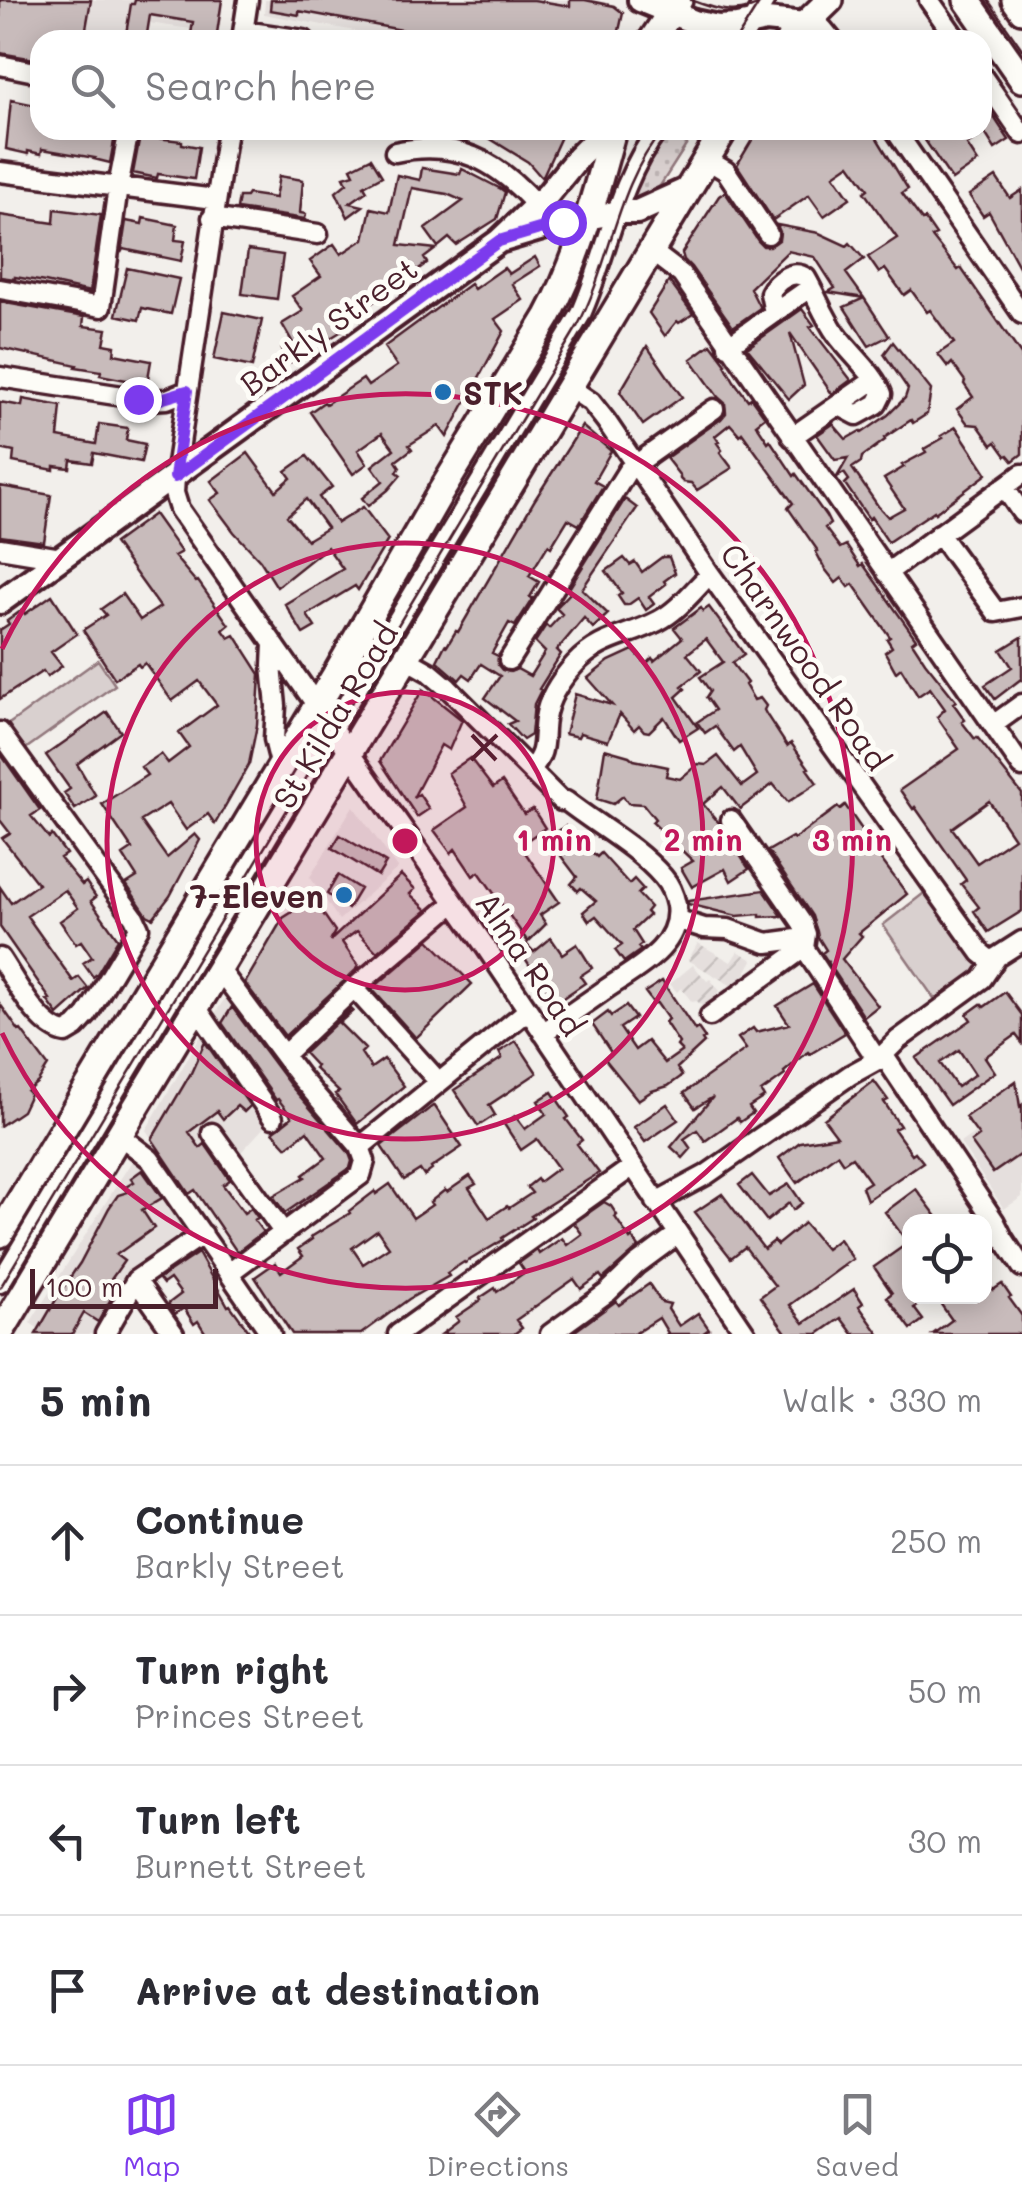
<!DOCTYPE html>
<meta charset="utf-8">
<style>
body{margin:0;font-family:Mali,sans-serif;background:#f7f7f7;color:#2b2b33}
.controls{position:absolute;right:30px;bottom:30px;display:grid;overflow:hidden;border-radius:20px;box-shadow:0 5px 25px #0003}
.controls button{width:90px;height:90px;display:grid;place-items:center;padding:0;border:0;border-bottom:2px solid #e1e1e2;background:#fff;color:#2b2b33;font:50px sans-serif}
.scale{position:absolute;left:30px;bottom:25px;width:188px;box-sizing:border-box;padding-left:10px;border:5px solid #4a1f2b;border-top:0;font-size:28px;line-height:35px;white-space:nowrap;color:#4a1f2b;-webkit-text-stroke:8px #fdfcf7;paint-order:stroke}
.stop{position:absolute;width:30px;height:30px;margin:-22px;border:8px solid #7c3aed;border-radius:50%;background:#fff}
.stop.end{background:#7c3aed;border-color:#fff;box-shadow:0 2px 10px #0008}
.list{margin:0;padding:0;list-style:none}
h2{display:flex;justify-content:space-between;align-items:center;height:130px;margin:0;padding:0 40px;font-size:42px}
h2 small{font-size:32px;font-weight:400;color:#7c7c81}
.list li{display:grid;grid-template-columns:65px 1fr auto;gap:30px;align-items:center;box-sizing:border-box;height:150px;padding:0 40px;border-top:2px solid #e1e1e2}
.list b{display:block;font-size:38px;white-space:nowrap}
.list p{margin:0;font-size:32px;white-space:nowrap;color:#7c7c81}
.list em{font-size:32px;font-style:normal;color:#7c7c81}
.icon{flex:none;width:55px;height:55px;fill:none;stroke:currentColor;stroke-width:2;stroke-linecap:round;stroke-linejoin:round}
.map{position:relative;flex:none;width:1022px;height:1334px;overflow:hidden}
.search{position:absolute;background:#fff;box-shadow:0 5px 25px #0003;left:30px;right:30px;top:30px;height:110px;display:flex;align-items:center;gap:25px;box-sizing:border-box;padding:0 35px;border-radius:30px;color:#7c7c81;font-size:38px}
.sheet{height:730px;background:#fff}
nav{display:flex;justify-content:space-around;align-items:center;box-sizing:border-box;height:140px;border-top:2px solid #e1e1e2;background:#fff;font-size:28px;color:#7c7c81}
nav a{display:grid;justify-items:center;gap:5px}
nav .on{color:#7c3aed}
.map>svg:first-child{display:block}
.built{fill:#e5dfdd}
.industrial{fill:url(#industrial-furrows)}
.grass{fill:url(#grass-dots);stroke:#92787d;stroke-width:2.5}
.park{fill:#d9d0cf;stroke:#92787d;stroke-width:2.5}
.building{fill:#c8bbbb;stroke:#4a1f2b;stroke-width:2.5;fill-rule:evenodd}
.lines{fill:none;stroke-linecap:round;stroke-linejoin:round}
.minor-casing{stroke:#4a1f2b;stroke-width:25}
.major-casing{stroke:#4a1f2b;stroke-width:30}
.highway-casing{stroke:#4a1f2b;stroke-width:32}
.minor{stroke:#fdfcf7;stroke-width:18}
.major{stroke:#fdfcf7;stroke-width:22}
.highway{stroke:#fdfcf7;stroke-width:25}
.tram{stroke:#4a1f2b;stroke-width:2.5}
.route{stroke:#7c3aed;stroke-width:12}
.ticks{fill:none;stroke:#4a1f2b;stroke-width:4}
.ring{fill:none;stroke:#c2185b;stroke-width:5}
.poi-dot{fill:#1f6fb2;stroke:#fdfcf7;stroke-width:4}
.labels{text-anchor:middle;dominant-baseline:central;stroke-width:10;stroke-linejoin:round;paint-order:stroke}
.street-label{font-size:32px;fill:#4a1f2b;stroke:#fdfcf7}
.poi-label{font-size:32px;font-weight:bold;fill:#4a1f2b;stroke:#fdfcf7;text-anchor:start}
.centre{fill:#c2185b;stroke:#fdfcf7;stroke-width:5}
.ring-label{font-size:30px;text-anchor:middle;font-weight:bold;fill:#c2185b;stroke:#fdfcf7;stroke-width:10;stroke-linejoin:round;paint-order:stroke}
</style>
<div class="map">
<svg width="1022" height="1334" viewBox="0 0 1022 1334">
<defs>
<pattern id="industrial-furrows" width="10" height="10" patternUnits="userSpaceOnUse" patternTransform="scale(2.5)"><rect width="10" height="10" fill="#e5dfdd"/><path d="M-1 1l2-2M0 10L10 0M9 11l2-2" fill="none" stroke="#c6bfbe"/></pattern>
<pattern id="grass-dots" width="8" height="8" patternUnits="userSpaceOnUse" patternTransform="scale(2.5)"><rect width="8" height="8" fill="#d9d0cf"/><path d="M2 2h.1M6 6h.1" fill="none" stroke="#bcb2b2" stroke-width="1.8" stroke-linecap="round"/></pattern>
</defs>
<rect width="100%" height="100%" fill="#f2efeb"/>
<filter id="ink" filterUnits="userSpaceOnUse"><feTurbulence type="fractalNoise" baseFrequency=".01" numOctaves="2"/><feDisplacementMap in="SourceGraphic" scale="20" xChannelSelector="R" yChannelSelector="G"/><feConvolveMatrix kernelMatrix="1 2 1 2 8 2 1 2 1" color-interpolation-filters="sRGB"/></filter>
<g filter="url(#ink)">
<path class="built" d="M0 0H224L219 33 142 22 139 40H40V60L0 51Z
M265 0H570L564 40H403L264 14Z
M353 806 398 868 339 920 310 877Z
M231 989 302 1086 231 1163 188 1195 146 1130 205 1029Z
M1022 1099V1197L1004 1209 960 1143Z
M135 1156 195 1234 141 1269 101 1334H47L30 1323Z"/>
<path class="industrial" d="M698 943 731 962 738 951 753 960 737 989 688 960Z
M693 965 707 981 710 979 720 991 704 1008 697 1001 692 1002 681 988 677 992 670 984Z"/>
<path class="grass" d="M667 130H696L660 186 639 200 631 197 653 149Z"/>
<path class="park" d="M98 660 115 685 24 750 6 726Z
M928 890 981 966V970L938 1004 883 925Z"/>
<path class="building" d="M0 0H91L84 40H40V60L0 53Z
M135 0H222L216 40H190L193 22 150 15 146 40H125L131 4H134Z
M271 0H534L570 6V0H585L614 6 623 13 617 40H456L299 11V15L270 10Z
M982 99 1009 140 995 149 985 133 967 145 978 162 952 180 918 130H982Z
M11 100 40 106V130H116L110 163 94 159 95 158 42 149 41 154 28 151V154L6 149Z
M476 130H564L542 178 528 162Z
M758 130H872L908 189 902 193 922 220 925 219 936 235 932 237 958 270 961 268 1022 356V454L1013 461 1008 455 1006 456 996 442 992 445 978 425 968 424 957 409 973 397 964 384 965 381 952 363 948 367 938 354 954 343 930 310 927 312 911 290 904 295 885 269 879 273 868 257 897 238 864 192 868 189 850 164 834 175 850 198 824 216 809 195 773 220 737 165Z
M140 136 182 141V144L199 147 194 179 158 174 157 178 133 173Z
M371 158 382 176 364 186 367 191 350 203 363 206 348 217 336 192 347 183 344 177 354 174 351 168Z
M422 168 460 174 462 169 501 189 505 192 497 219 456 245 449 238 438 247 425 229 463 201 447 194 412 188 399 245 436 249 424 258 427 263 339 327 342 331 291 362 282 349 293 343 282 324 303 311 292 296 321 276 310 261 334 244 341 254 364 239 371 208 389 212 397 175 420 180Z
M279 176 303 180 300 213 306 214 305 219 237 209 239 197H246L248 194 275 198Z
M996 177 1010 198 1022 190V272L989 212 983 216 969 195Z
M725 192 758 241 763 246H770L779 240 780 232 777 225 819 233 847 246 850 243 864 259 846 273 864 298 828 292 835 288 815 257 788 251 750 288 760 308 733 327 691 267 684 260 682 253 719 196Z
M55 209 101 215 90 292 45 282 15 277V279L0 277V215L54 223Z
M143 218 177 225 175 240 185 241 181 261 123 249 121 253 126 221 142 224Z
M248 250 283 255 277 299 242 294Z
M535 257 540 266 512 284 523 300 495 319 504 331 447 437 439 426 409 445 412 449 396 461 400 467 397 472 401 475 388 490 368 506 362 498 383 481 372 466 394 449 382 433 358 450 367 464 353 474 310 412 324 402 326 404 363 379 368 386 397 366 384 347 470 284 474 289 504 268 509 274Z
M127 268 179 279 171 314 142 308 139 320 116 315Z
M669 281 693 314 679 323 677 321 665 336 649 313Z
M864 298 889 336 869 346 844 307Z
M0 302 84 317 83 326 107 329 104 344 115 346 114 354 151 361 147 384 100 375 101 371 76 367 77 365 0 348Z
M802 309 814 325 810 327 851 380 832 394 790 333 804 385 789 399 747 348Z
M224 312 262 320 252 367 214 359Z
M893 342 931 390 927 414 913 423 911 420 884 438 885 440 862 457 861 462 852 468 878 506 888 517 904 508 884 479 904 467 902 465 926 452 924 449 943 438 941 436 956 427 987 474 935 513 934 511 888 542 871 517 869 519 845 484 849 480 844 473 837 477 848 458 835 460 817 435 833 424 846 439 860 431 862 433 888 415 905 398 908 389 884 354Z
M711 344 726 364 725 365 734 381 748 400 751 398 765 417 756 424 768 442 770 440 794 476 796 474 826 516 830 524 825 528 840 548 846 545 860 566 863 564 916 639 912 642 925 662 956 701 953 703 965 720 962 722 975 739 977 737 985 747 1022 794V911L988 932 974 911 979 907 961 884 966 880 915 807 913 809 900 790 959 749 937 717 945 709 930 688 918 696 901 668 896 672 885 652 892 647 887 639 890 637 853 584 849 587 842 578 836 583 825 569 816 552 818 551 788 508 793 503 742 433 740 435 730 424 715 436 719 442 717 443 722 450 720 452 732 468 697 490 691 483 683 482 680 479V476L666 458 721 419 726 413 725 403 718 397 691 359ZM989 801 1014 838 977 863 952 828Z
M647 346 682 397 643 425 620 392Z
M23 399 61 406 58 437 96 444 99 424 128 428 126 440 145 444 141 462 94 453 92 463 71 460 70 468 54 466V470L13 462 14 452 0 449V402L22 406Z
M582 426 611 451 594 481 603 486 579 525 568 519 551 547 548 545 529 576 539 582 530 597 533 598 515 626 509 623 492 653 498 656V665L502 670 510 672 517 669 530 676 545 652 535 642 546 625 549 628 562 614 556 608 570 593 568 590 625 499 637 508 582 589 608 614 593 628 584 618 557 650 561 654 539 689 541 690 534 704 531 735 523 740 508 724 515 721 485 698 500 676 481 664 471 679 464 674 459 680 437 661 445 645 447 646 456 631 458 632 534 501Z
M248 453 276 491 291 478 286 471 307 456 332 487 319 497 337 523 363 507 388 540 358 590 355 586 307 615 315 627 303 634 285 604 343 569 327 547 277 587 260 560 234 532 210 500 220 493 211 481ZM306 499 327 528 307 540 287 516Z
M0 486 51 495 44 542 0 536Z
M154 514 181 552 174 556 196 582 198 581 229 625 223 630 229 638 235 635 260 674 257 725 249 764 215 824 208 814 186 830 168 804 141 821 167 858 195 834 200 840 170 896 153 918 147 915 126 884 137 877 123 855 132 849 102 804 147 775 141 767 161 754 168 763 189 747 179 733 217 705 199 681 172 701 145 663 140 667 138 664 115 679 83 630 106 615 101 609 122 594 140 620 160 607 114 543Z
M662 557H669L675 573 664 581 666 584 649 597 654 604 646 610 638 598 628 605H624L618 596 622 593 606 571 624 558 630 565 635 562 642 572Z
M52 595 77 634 51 652 62 666 47 677 43 671 0 699V630L9 624 7 621 22 610 25 614Z
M709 607 744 654 732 663 747 683 745 685 754 700 760 698 766 706 764 710 766 714 787 746 791 743 809 768 807 769 817 783 788 802 773 784 740 809 723 787 703 804 719 823 749 869 731 881 725 869 692 887 681 868 693 861 652 822 655 819 643 804 628 803 623 796 613 804 597 799 605 749 629 756 634 760 668 767 666 776 680 779 698 764 706 765 718 756 742 786 757 775 740 747 734 752 715 726 705 733 697 722 715 710 706 697 710 691 700 677 723 662 706 639 687 654 701 671 682 686 685 689 676 697 698 728 679 740 664 717 649 732 644 731 639 725 634 730 620 714 608 741 580 733 578 737 565 734 575 694 612 705 588 678 609 661 633 650 646 664 652 658 654 661 682 638 674 628 701 608 703 611Z
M1022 637V681L1021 679 995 699 985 685 1012 667 1001 650Z
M423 689 462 720 449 750 441 745 413 798 419 794 429 809 417 817 380 761Z
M107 712 121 732 77 764 96 796 75 809 64 793 70 789 46 755Z
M0 753 40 810 31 816 49 838 52 835 66 854 60 858 82 885 86 882 96 897 91 901 118 939 97 974 93 977 83 963 92 957 81 941 76 944 60 921 78 908 65 890 27 916 73 981 79 977 88 988 58 1015 47 1000 50 999 0 927V887L11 903 38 884 2 838 10 833 0 820Z
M470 758 493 788 502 782 524 814 533 809 545 828 520 845 559 902 540 915 546 924 528 942 479 872 473 876 455 849 451 853 434 830 467 807 448 773Z
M845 805 874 847 877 844 884 855 880 858 907 894 859 933 862 936 842 959 878 1006 864 1017 822 953 826 950 818 937 812 916 768 851 792 837 794 839 838 807 840 809Z
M565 826 588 852 590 850 597 857 601 853 629 884 634 879 643 889 638 894 650 907 646 912 649 915 633 930 642 944 638 947 641 950 624 962 615 950 622 945 596 916 589 921 583 912 596 901 581 888 578 891 571 884 577 877 548 839Z
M340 835 386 863 378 876 332 848Z
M338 875 360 889 348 909 327 894Z
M401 875 415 889 410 894 427 910 377 952 357 931 342 942 359 967 285 1036 245 983 283 918 313 899 335 931 330 941Z
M764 890 782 916 760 917V914L737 916 688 904V901Z
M551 938 562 954 577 944 592 968 580 976 585 983 551 1006 530 975 534 972 519 949 526 944 534 952Z
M429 940 472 984 416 1038 372 989Z
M662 981 695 1030 698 1028 705 1038 702 1040 704 1043 677 1068 682 1076 668 1086 652 1091 638 1100 605 1059 612 1054 592 1024 608 1012 611 1016 626 1006 635 1018 620 1028 635 1050 647 1041 665 1063 682 1051 677 1046 679 1043 665 1022 668 1019 656 1002 654 1004 645 992Z
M813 984 845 1033 810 1054 808 1052 784 1072 785 1075 761 1092 764 1097 749 1107 753 1113 740 1122 737 1118 705 1141 697 1130 684 1139 691 1149 683 1158 671 1147 713 1097 695 1108 684 1093 746 1049 738 1038 753 1028 756 1032 789 1024 777 1006Z
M1005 992 1022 1015V1043L1016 1035 985 1057 995 1072 949 1105 916 1058 971 1020 967 1014 981 1004 984 1007ZM959 1050 975 1074 957 1087 940 1063Z
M0 1004 19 1031 21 1030 48 1066 38 1082 27 1091 30 1094 22 1111 0 1126Z
M232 1007 290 1085 349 1153 352 1161 350 1168 285 1213 273 1196 305 1177 303 1175 326 1158 307 1131 287 1147 273 1132 292 1117 278 1099 276 1100 222 1023Z
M351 1009 353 1011 339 1023 365 1049 361 1053 371 1068 384 1059 404 1086 357 1124 335 1094 339 1092 314 1068 316 1066 304 1053Z
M516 1041 537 1073 489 1105 495 1115 478 1126 454 1090 502 1058 499 1052Z
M205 1042 250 1106 244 1112 237 1106 223 1119 217 1111 189 1132 200 1148 205 1144 230 1180 223 1185 244 1213 251 1208 258 1218 254 1220 263 1232 237 1252 195 1190 189 1194 152 1139 191 1073Z
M874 1081 888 1100 884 1102 900 1126 894 1129 912 1154 915 1152 923 1162 867 1200 862 1187 870 1182 852 1157 843 1163 837 1154 797 1183 779 1158 800 1142 837 1136 824 1119Z
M1016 1081 1020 1107 1022 1105V1153L993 1173 971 1142 979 1136 965 1117Z
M552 1092 569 1117 566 1119 582 1140 577 1144 599 1173 531 1216 533 1218 502 1238 503 1240 465 1263 464 1262 447 1273 449 1276 409 1299 361 1334H292L255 1277 275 1263 281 1272 303 1256 298 1249 312 1239 311 1237 350 1213 349 1211 375 1191 376 1194 390 1184 413 1218 432 1205 430 1202 445 1190 447 1192 470 1176 476 1184 469 1188 489 1218 507 1206 509 1208 532 1193 527 1187 537 1179 539 1182 558 1168 537 1139 521 1150 504 1124 515 1116 525 1129 546 1114 538 1101ZM377 1230 389 1247 363 1264 352 1248Z
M667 1104 678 1120 645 1142 634 1127Z
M434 1105 462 1147 431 1168 432 1170 424 1176 420 1170 404 1180 381 1146Z
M142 1170 162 1198 142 1210 154 1228 116 1255 124 1261 110 1281 118 1286 98 1322 84 1313 72 1334H36L64 1286 80 1263 109 1208 118 1195 128 1192 124 1188 134 1182 131 1178Z
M752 1175 769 1196 789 1184 802 1203 793 1210 789 1203 767 1221 739 1185Z
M916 1189 941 1222H910V1296H930L914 1308 923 1320 911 1329 887 1297 892 1293 874 1267 908 1243 885 1212Z
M722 1194 764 1249 774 1241 777 1245 804 1223 826 1249 839 1239 853 1259 790 1305 804 1323 854 1289 863 1303 859 1306 879 1334H853L841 1318 818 1334H787L760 1297 775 1286 745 1247 731 1258 695 1212Z
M604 1202 611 1206 617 1215 615 1217 630 1239 632 1237 639 1247 603 1279 600 1275 581 1289 574 1279 516 1320 522 1328 514 1334H442L459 1321 456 1317 481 1300 480 1298 495 1288 497 1292 525 1272 519 1263 537 1250 539 1254 562 1238 567 1245 582 1234 574 1223Z
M198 1253 228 1306 230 1305 251 1334H206L198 1321 194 1324 184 1308 175 1314 169 1305V1303L181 1294 170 1279 163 1284 159 1279Z
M984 1278 993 1290 1002 1284 1011 1297 1009 1298 1022 1316V1334H933L952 1320 935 1296H984Z
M649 1284 661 1302 670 1304 668 1309 679 1326 698 1313 709 1329 702 1334H667L668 1333 659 1318 634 1334H571L616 1301 619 1305Z"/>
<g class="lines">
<g class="minor-casing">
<path id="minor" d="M929 0 957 40
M805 24 823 29 832 40
M244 31 304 40
M242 39 248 0
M741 40 765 0
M0 65 40 73
M982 76 1022 134
M227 130 175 477 174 493 179 509 485 946 746 1334
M895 130 1022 314
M395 152C455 139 497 160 536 205
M706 159 726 171 768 234
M0 172 215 199
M212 218 318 234
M651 251 681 274 1022 767
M0 289 101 307 118 187 129 130
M774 313 811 287
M728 346 774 313 770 293C776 281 793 268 806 278 817 297 824 317 837 335 850 353 875 374 882 394L877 404 857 415 838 405 792 437
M0 377 148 400 167 399 187 391
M569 387 591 402 606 421 710 574 981 953 992 962
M838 405 874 380
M1004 487 1022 513
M939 534 996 612 1022 607
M0 548 61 558
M887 573 1022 474
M273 644 272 666 276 706 274 739 281 767
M406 659 429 672 448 688 561 801H566C598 826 636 846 663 877 670 885 674 895 676 905 682 947 635 969 606 989 585 1004 564 1018 543 1033
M509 660 628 470 714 409
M993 725 1022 704
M0 732 134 917 139 928 87 1015 76 1027 66 1033C39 1029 15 980 0 958
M531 769C547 752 542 740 545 719 548 698 561 679 575 664 600 637 628 637 658 621 678 611 694 590 710 574
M731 820 802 923 806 934 804 948 874 1055
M676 919 704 928 728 929 767 943 797 939
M219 969 300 1077 360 1147 365 1161 361 1175 229 1273
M354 988 439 1082
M196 1007 273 1118
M710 1016 804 948
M284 1055 354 988 454 903
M884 1056 995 1222 1003 1238 1022 1267
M212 1133 284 1233
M119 1135 150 1159 271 1334
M360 1147 528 1010
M656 1202 706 1175 850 1075 879 1059 898 1040 982 979 997 957 1022 941
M136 1280 174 1334
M0 1283 581 314C608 253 617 183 658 130
M105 1334 136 1280 203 1234
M398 1334 632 1167
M550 1334 608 1292 636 1265 678 1234"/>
</g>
<g class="major-casing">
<path id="major" d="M640 0 694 22 718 27 737 26 766 20 805 24
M503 240 563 222 620 212H637L688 189
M0 602 499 241 548 194 578 157 605 130"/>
</g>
<g class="highway-casing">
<path id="highway" d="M967 0 1022 79
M1015 0 1022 10
M652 40 679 0
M789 40 830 0
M0 1234 336 674 439 495 548 316C580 257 595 194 613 130
M0 1333 724 130"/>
</g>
<use href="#minor" class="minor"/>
<use href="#major" class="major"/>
<use href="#highway" class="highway"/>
<path class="tram" d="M691 0C717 10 740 18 765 0
M988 0 1022 49
M736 40 760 2
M0 1288 577 327C611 264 616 185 663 130"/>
</g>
</g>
<g class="lines" filter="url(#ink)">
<path class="route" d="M138 399 157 400 187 391 175 477 499 241 563 222"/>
</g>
<path class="ticks" d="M472 735 496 760M471 760 497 735"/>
<circle cx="405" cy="841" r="149" fill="#c2185b" fill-opacity=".12"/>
<g class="ring">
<circle cx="405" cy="841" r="149"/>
<circle cx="405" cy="841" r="298"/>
<path d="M2 649A447 447 0 1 1 2 1033"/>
</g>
<g class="poi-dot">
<circle cx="443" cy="392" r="10"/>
<circle cx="344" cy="895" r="10"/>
</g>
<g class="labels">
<g class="street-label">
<text transform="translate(328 325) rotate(-36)">Barkly Street</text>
<text transform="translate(806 656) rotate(55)">Charnwood Road</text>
<text transform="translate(334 715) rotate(-59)">St Kilda Road</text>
<text transform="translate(531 963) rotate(56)">Alma Road</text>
</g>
<g class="poi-label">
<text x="463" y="392">STK</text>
<text x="324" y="895" text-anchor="end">7-Eleven</text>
</g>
</g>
<circle cx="405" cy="841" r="15" class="centre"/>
<g class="ring-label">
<text x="554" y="851">1 min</text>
<text x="703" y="851">2 min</text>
<text x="852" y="851">3 min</text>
</g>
</svg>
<div class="controls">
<button><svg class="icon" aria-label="locate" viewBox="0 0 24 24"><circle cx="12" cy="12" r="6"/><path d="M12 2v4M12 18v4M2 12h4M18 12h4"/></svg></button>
</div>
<div class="scale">100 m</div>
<div class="stop" style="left:563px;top:222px"></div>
<div class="stop end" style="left:138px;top:399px"></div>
<div class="search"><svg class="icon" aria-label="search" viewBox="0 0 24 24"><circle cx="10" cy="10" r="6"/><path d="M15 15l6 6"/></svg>Search here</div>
</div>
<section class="sheet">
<h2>5 min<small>Walk · 330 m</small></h2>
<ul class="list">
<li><svg class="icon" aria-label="ahead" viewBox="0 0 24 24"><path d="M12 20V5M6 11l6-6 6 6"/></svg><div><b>Continue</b><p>Barkly Street</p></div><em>250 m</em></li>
<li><svg class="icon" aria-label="right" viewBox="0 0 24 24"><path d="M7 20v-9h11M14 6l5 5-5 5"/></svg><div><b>Turn right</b><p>Princes Street</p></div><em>50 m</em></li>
<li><svg class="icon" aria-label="left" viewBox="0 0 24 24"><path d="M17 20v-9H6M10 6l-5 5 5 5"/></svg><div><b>Turn left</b><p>Burnett Street</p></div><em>30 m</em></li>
<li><svg class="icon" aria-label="arrive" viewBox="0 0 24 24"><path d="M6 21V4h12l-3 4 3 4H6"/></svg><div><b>Arrive at destination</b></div></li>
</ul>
</section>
<nav>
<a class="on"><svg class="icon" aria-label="map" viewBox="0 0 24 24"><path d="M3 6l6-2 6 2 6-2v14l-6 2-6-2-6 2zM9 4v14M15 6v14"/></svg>Map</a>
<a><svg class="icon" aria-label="directions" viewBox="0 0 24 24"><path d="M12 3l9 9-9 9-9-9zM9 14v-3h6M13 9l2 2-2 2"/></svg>Directions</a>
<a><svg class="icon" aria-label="saved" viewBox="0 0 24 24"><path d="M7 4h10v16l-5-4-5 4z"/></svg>Saved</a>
</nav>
